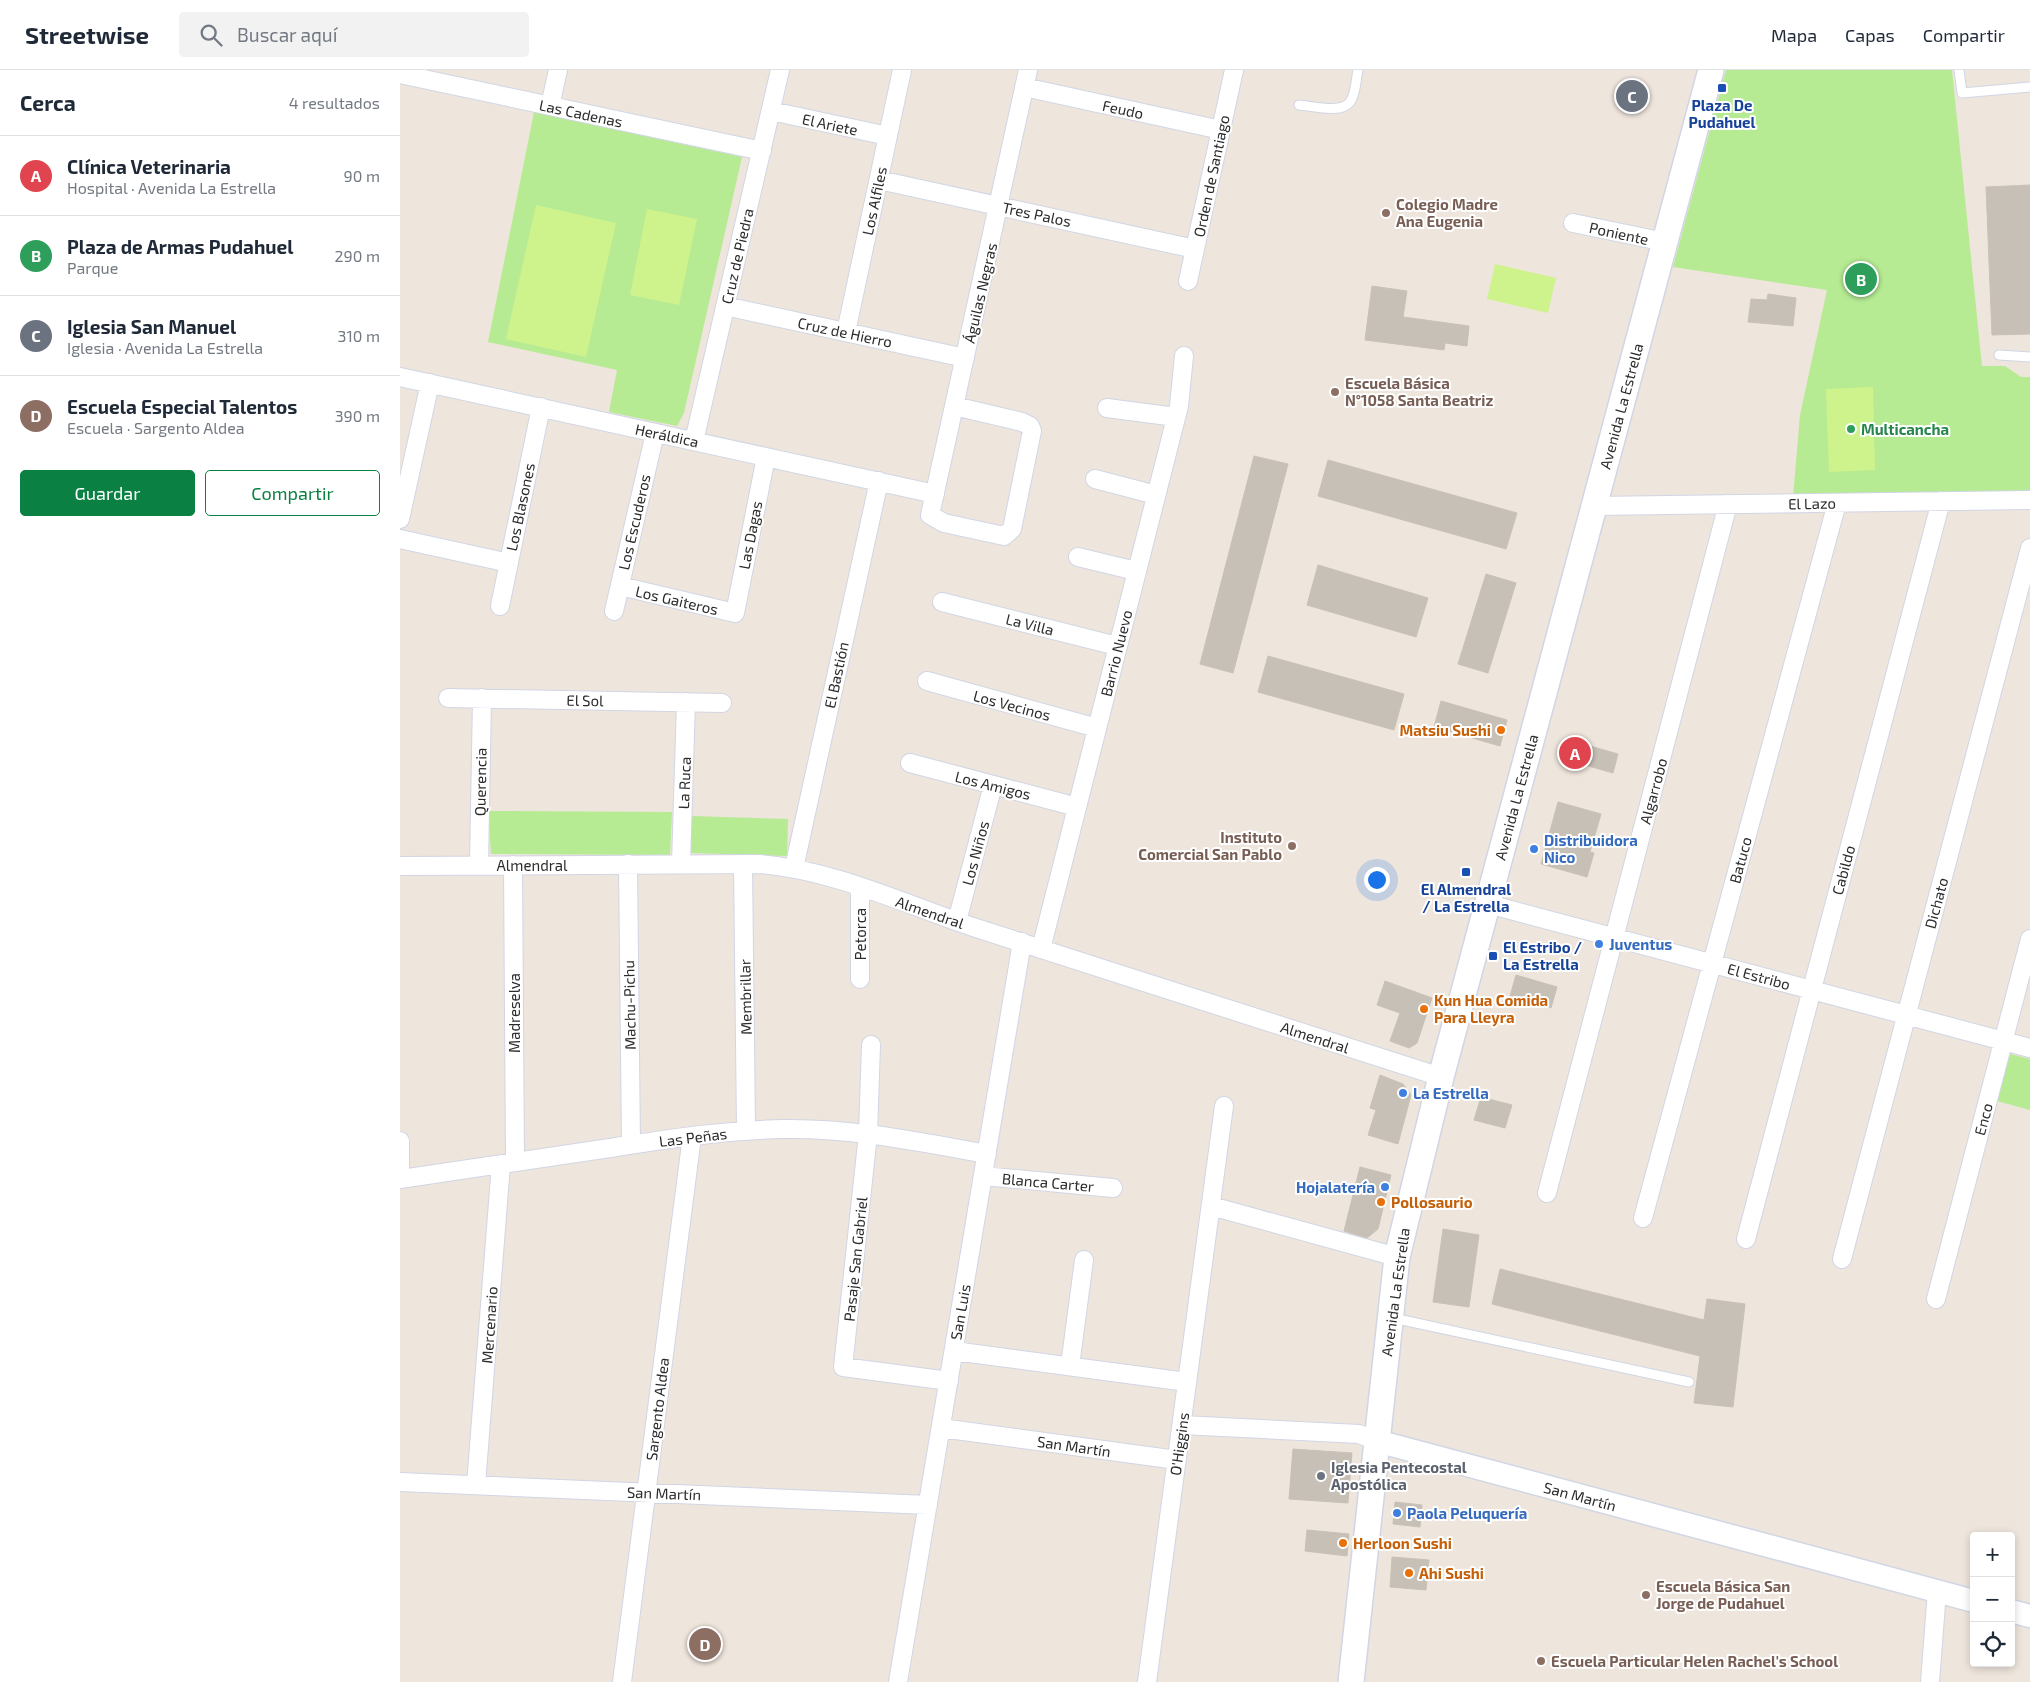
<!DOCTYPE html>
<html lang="es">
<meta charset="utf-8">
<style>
body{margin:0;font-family:"Exo 2",sans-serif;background:#f2f2f3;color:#1f2937}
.controls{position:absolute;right:15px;bottom:15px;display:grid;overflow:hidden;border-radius:5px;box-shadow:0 2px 8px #0003}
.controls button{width:45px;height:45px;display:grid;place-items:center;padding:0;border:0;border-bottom:1px solid #e0e1e3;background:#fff;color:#1f2937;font:25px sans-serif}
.you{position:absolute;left:976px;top:809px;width:18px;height:18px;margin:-12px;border:4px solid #fff;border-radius:50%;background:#1a73e8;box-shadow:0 0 0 8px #1a73e833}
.badge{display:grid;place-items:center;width:32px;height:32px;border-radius:50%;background:#0b8043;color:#fff;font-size:16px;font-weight:700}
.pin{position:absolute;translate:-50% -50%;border:2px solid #fff;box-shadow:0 1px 5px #0006}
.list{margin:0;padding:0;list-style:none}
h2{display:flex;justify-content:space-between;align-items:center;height:65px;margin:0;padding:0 20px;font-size:21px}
h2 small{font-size:16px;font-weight:400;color:#747a83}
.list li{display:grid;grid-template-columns:32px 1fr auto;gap:15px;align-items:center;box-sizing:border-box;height:80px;padding:0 20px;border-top:1px solid #e0e1e3}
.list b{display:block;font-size:19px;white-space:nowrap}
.list p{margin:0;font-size:16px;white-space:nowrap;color:#747a83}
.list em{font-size:16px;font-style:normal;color:#747a83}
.actions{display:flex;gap:10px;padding:15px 20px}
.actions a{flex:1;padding:11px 0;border:1px solid #0b8043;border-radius:5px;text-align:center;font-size:18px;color:#0b8043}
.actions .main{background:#0b8043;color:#fff}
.icon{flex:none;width:28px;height:28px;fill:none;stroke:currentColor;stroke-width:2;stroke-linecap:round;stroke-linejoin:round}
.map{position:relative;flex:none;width:1630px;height:1612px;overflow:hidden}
header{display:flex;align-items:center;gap:30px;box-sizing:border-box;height:70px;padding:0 25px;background:#fff;border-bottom:1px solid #e0e1e3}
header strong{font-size:24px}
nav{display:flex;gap:28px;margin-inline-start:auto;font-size:18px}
.search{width:350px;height:45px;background:#f2f2f3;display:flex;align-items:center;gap:12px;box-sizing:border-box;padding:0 18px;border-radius:5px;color:#747a83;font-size:19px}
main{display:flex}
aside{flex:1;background:#fff}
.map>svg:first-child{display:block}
.green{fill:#b6eb93}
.pitch{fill:#cef38d}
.building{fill:#c6c0b7;stroke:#cac1b5}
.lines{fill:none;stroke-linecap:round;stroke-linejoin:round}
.service-casing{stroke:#d1d6e5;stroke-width:11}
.minor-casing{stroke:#d1d6e5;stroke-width:20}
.tertiary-casing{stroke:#d1d6e5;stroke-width:25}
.secondary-casing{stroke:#d1d6e5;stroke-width:28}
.service{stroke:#fff;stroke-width:9}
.minor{stroke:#fff;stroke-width:18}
.tertiary{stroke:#fff;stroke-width:22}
.secondary{stroke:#fff;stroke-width:25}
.transit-dot{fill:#1a4fb4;stroke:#fff;stroke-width:2}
.education-dot{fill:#8d6e63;stroke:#fff;stroke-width:2}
.leisure-dot{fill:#2e9e5b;stroke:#fff;stroke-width:2}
.food-dot{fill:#e8710a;stroke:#fff;stroke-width:2}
.shop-dot{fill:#3f7fe0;stroke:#fff;stroke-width:2}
.worship-dot{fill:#6b7280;stroke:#fff;stroke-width:2}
.labels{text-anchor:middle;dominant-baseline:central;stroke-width:4;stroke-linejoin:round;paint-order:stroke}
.transit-label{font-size:15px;font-weight:bold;fill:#164399;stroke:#fff}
.street-label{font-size:15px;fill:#2b2b2b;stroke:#fff}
.education-label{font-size:15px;font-weight:bold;fill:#785e54;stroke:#fff;text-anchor:start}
.leisure-label{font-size:15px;font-weight:bold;fill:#27864d;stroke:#fff;text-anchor:start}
.food-label{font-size:15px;font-weight:bold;fill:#c56008;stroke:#fff;text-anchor:start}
.shop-label{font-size:15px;font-weight:bold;fill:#366cbe;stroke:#fff;text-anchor:start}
.worship-label{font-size:15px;font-weight:bold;fill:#5b616d;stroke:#fff;text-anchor:start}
</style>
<header>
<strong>Streetwise</strong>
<div class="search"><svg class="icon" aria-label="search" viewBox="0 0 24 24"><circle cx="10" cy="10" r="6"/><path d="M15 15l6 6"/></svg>Buscar aquí</div>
<nav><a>Mapa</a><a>Capas</a><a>Compartir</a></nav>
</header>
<main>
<aside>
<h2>Cerca<small>4 resultados</small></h2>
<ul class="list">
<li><span class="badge" style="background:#e0444e">A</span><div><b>Clínica Veterinaria</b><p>Hospital · Avenida La Estrella</p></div><em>90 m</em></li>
<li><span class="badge" style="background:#2e9e5b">B</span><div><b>Plaza de Armas Pudahuel</b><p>Parque</p></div><em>290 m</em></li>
<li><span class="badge" style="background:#6b7280">C</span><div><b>Iglesia San Manuel</b><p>Iglesia · Avenida La Estrella</p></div><em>310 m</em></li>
<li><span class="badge" style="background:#8d6e63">D</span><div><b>Escuela Especial Talentos</b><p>Escuela · Sargento Aldea</p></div><em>390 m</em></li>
</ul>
<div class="actions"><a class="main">Guardar</a><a>Compartir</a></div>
</aside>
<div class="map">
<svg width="1630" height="1612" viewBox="0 0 1630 1612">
<rect width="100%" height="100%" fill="#eee5dc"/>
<path class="green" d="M1326 0H1552L1582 296H1605L1621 307H1630V421L1393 427 1400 345 1427 220 1273 197Z
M134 42 342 87 284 343 277 356 209 342 217 300 88 272Z
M88 741 272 742 270 785 91 784Z
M291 746 388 749 387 786 290 783Z
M1610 984 1630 989V1040L1597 1031Z"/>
<path class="pitch" d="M136 135 216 153 186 287 106 269Z
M247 139 297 149 279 235 230 225Z
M1095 194 1156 208 1148 243 1087 229Z
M1473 317 1475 400 1429 402 1426 319Z"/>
<path class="building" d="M1630 115V264L1592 265 1586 117Z
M972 216 1007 221 1003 247 1069 256 1067 276 1045 273 1044 280 965 270Z
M1368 224 1396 228 1393 256 1348 252 1351 229 1367 230Z
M854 386 888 394 833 603 800 594Z
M928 390 1117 443 1106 479 918 426Z
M918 495 1028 528 1016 567 907 535Z
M1086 504 1116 513 1088 603 1058 594Z
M868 586 1004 624 994 660 858 622Z
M1041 631 1107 650 1100 676 1034 657Z
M1176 672 1218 684 1213 703 1171 691Z
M1158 732 1201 744 1190 782 1194 783 1187 807 1141 794Z
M1116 905 1157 917 1151 938 1110 926Z
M985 911 1032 928 1017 973 1009 978 990 971 1000 943 977 935Z
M980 1005 1003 1014 1011 1025 998 1074 968 1065 976 1040 970 1038Z
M1081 1027 1112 1035 1105 1058 1074 1050Z
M960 1097 991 1105 978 1159 967 1168 944 1161Z
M1043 1159 1079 1165 1069 1237 1033 1232Z
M1100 1199 1304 1250 1307 1229 1345 1234 1333 1337 1294 1333 1300 1286 1092 1234Z
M893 1379 952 1383 948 1433 889 1429Z
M995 1432 1022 1435 1020 1457 993 1454Z
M907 1460 949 1464 947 1486 905 1481Z
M992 1487 1029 1490 1026 1520 990 1517Z"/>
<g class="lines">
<g class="service-casing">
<path id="service" d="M1559 0 1562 23 1630 17
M899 35C913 36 941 44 950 32 956 24 956 9 958 0
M1599 285 1630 287
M993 1248 1289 1312"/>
</g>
<g class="minor-casing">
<path id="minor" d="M0 4 362 81
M624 17 821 60
M150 36 158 0
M371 41 488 66
M479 110 795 179
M1173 153 1265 172
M788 211 834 0
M325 236 565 288
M446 262 502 0
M0 307 535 424
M554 336 622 352 630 356 632 361 612 459 604 466 544 453 530 445 628 0
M707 338 776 347
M294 371 380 0
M695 409 756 425
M1194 436 1630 430
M0 449 30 313
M0 469 109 493
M678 487 736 501
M220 516 335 543 366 387
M542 532 717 576
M100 536 141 337
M214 541 255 363
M527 611 697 658
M48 628 322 633
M510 693 677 737
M228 794 231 1075
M281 794 286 632
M343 794 346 1060
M79 795 82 628
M113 795 115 1092
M0 796 360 794C434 800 504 834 573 857 729 907 885 958 1041 1007
M394 798 479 411
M1088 834 1630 978
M557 851 593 715
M641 879 779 336 784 286
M460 909V818
M471 975 468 1064 443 1297 549 1311
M0 1071V1109
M583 1106 713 1118
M0 1109C70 1099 140 1089 210 1078 268 1069 325 1060 384 1059 453 1058 520 1072 587 1084
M1147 1123 1328 434
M811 1136 997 1187
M1243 1148 1437 433
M1346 1169 1541 431
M1442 1189 1630 478
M1536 1229 1630 869
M554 1281 787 1312
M670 1296 684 1190
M782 1355 959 1364 977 1371
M541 1358 777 1390
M0 1412 528 1435
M76 1415 101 1094
M222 1612 292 1066
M498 1612 622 872
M747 1612 824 1036
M1530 1612 1537 1521"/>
</g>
<g class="tertiary-casing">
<path id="tertiary" d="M977 1371 1574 1531
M1611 1541 1630 1546"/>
</g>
<g class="secondary-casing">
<path id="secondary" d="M951 1612 997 1187 1041 1007 1311 0"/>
</g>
<use href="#service" class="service"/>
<use href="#minor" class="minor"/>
<use href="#tertiary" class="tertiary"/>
<use href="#secondary" class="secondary"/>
</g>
<g class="transit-dot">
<rect x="1317" y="13" width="10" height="10" rx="2.5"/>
<rect x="1061" y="797" width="10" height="10" rx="2.5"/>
<rect x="1088" y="881" width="10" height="10" rx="2.5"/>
</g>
<g class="education-dot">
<circle cx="986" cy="143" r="5"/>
<circle cx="935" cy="322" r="5"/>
<circle cx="892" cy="776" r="5"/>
<circle cx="1246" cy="1525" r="5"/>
<circle cx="1141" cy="1591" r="5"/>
</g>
<circle class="leisure-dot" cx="1451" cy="359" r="5"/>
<g class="food-dot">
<circle cx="1101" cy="660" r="5"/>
<circle cx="1024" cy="939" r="5"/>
<circle cx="981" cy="1132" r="5"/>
<circle cx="943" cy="1473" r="5"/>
<circle cx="1009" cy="1503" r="5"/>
</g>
<g class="shop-dot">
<circle cx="1134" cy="779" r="5"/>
<circle cx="1199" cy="874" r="5"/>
<circle cx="1003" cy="1023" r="5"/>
<circle cx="985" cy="1117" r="5"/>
<circle cx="997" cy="1443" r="5"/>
</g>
<circle class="worship-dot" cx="921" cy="1406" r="5"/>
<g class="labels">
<g class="transit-label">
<text x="1322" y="35">Plaza De<tspan x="1322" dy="17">Pudahuel</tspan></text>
<text x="1066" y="819">El Almendral<tspan x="1066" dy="17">/ La Estrella</tspan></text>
<text x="1103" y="877" text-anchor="start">El Estribo /<tspan x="1103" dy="17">La Estrella</tspan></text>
</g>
<g class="street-label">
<text transform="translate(723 39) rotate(12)">Feudo</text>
<text transform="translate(181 43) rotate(12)">Las Cadenas</text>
<text transform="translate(430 54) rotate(12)">El Ariete</text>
<text transform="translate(811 106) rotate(-78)">Orden de Santiago</text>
<text transform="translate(474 131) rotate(-78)">Los Alfiles</text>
<text transform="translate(637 144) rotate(12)">Tres Palos</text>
<text transform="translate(1219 163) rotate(12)">Poniente</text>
<text transform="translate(337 186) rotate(-77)">Cruz de Piedra</text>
<text transform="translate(580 223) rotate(-77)">Águilas Negras</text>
<text transform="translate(445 262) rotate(12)">Cruz de Hierro</text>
<text transform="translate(1221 336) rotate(-75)">Avenida La Estrella</text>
<text transform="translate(267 365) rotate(12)">Heráldica</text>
<text transform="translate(1412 433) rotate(-1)">El Lazo</text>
<text transform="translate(120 437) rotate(-78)">Los Blasones</text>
<text transform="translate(234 452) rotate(-77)">Los Escuderos</text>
<text transform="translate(350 465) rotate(-79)">Las Dagas</text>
<text transform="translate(277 530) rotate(13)">Los Gaiteros</text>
<text transform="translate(630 554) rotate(14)">La Villa</text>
<text transform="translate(716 583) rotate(-76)">Barrio Nuevo</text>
<text transform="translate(436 605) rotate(-78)">El Bastión</text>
<text transform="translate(185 630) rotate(1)">El Sol</text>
<text transform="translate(612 635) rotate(15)">Los Vecinos</text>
<text transform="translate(80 712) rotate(-89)">Querencia</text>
<text transform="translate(284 713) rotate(-88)">La Ruca</text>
<text transform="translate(593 715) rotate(14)">Los Amigos</text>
<text transform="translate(1253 721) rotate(-75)">Algarrobo</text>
<text transform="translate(1116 727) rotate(-75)">Avenida La Estrella</text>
<text transform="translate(575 783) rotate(-75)">Los Niños</text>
<text transform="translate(1340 790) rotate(-75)">Batuco</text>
<text x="132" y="795">Almendral</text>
<text transform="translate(1443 800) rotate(-75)">Cabildo</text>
<text transform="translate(1536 833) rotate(-75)">Dichato</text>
<text transform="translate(530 842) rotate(19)">Almendral</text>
<text transform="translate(460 864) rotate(-90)">Petorca</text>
<text transform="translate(1359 906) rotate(15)">El Estribo</text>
<text transform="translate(345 927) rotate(-91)">Membrillar</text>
<text transform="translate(229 935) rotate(-91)">Machu-Pichu</text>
<text transform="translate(114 943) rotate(-90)">Madreselva</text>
<text transform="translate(915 967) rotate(18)">Almendral</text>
<text transform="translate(1583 1049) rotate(-75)">Enco</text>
<text transform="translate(293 1067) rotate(-7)">Las Peñas</text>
<text transform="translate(648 1112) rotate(5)">Blanca Carter</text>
<text transform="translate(455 1189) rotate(-84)">Pasaje San Gabriel</text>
<text transform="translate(995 1222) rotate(-82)">Avenida La Estrella</text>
<text transform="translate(560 1242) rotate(-80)">San Luis</text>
<text transform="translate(89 1255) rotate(-86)">Mercenario</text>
<text transform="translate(257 1339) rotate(-83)">Sargento Aldea</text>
<text transform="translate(779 1374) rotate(-82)">O'Higgins</text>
<text transform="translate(674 1376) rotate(8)">San Martín</text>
<text transform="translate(264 1423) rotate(2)">San Martín</text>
<text transform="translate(1180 1426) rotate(15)">San Martín</text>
</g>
<g class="education-label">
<text x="996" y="134">Colegio Madre<tspan x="996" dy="17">Ana Eugenia</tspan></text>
<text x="945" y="313">Escuela Básica<tspan x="945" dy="17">N°1058 Santa Beatriz</tspan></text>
<text x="882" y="767" text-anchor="end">Instituto<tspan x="882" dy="17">Comercial San Pablo</tspan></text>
<text x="1256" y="1516">Escuela Básica San<tspan x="1256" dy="17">Jorge de Pudahuel</tspan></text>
<text x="1151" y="1591">Escuela Particular Helen Rachel's School</text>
</g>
<g class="leisure-label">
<text x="1461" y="359">Multicancha</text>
</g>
<g class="food-label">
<text x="1091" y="660" text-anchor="end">Matsiu Sushi</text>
<text x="1034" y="930">Kun Hua Comida<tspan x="1034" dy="17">Para Lleyra</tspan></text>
<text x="991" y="1132">Pollosaurio</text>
<text x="953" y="1473">Herloon Sushi</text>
<text x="1019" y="1503">Ahi Sushi</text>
</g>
<g class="shop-label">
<text x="1144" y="770">Distribuidora<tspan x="1144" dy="17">Nico</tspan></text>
<text x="1209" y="874">Juventus</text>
<text x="1013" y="1023">La Estrella</text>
<text x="975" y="1117" text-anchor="end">Hojalatería</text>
<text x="1007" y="1443">Paola Peluquería</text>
</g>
<g class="worship-label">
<text x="931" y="1397">Iglesia Pentecostal<tspan x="931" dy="17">Apostólica</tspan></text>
</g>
</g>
</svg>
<div class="controls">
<button>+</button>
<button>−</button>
<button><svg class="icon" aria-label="locate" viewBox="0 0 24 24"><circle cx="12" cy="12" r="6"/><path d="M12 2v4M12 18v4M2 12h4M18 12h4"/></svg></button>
</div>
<div class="you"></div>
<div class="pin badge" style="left:1175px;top:683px;background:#e0444e">A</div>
<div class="pin badge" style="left:1461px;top:209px;background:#2e9e5b">B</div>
<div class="pin badge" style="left:1232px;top:26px;background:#6b7280">C</div>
<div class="pin badge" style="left:305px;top:1574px;background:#8d6e63">D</div>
</div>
</main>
